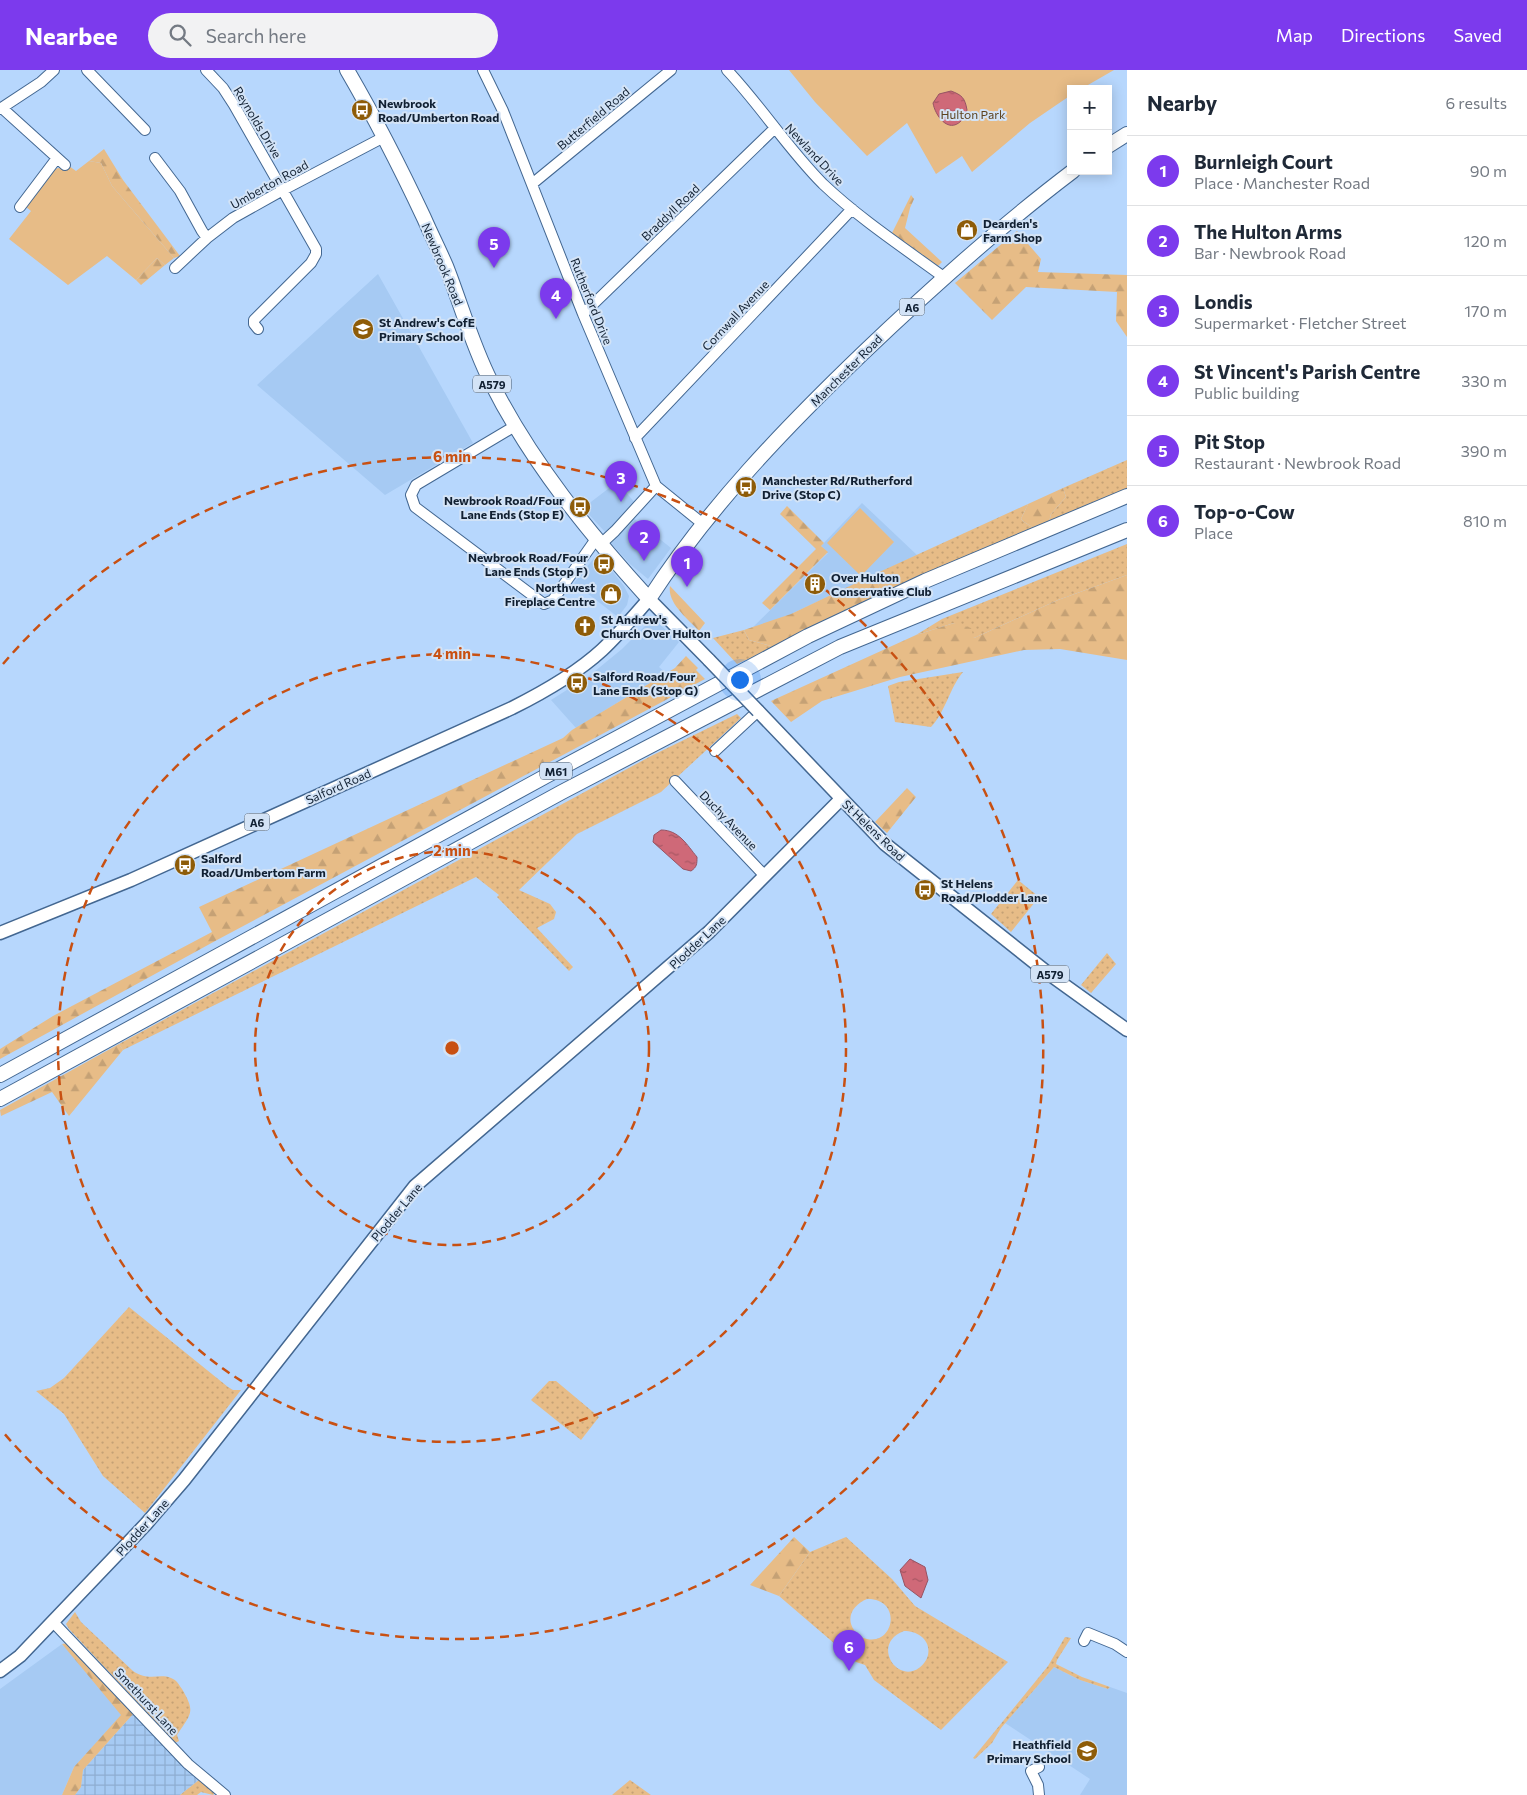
<!DOCTYPE html>
<meta charset="utf-8">
<style>
body{margin:0;font-family:Commissioner,sans-serif;background:#f2f2f3;color:#1f2937}
.controls{position:absolute;right:15px;top:15px;display:grid;overflow:hidden;border-radius:0px;box-shadow:0 2px 12px #0003}
.controls button{width:45px;height:45px;display:grid;place-items:center;padding:0;border:0;border-bottom:1px solid #e0e1e3;background:#fff;color:#1f2937;font:25px sans-serif}
.you{position:absolute;left:739px;top:609px;width:18px;height:18px;margin:-12px;border:4px solid #fff;border-radius:50%;background:#1a73e8;box-shadow:0 0 0 8px #1a73e833}
.badge{display:grid;place-items:center;width:32px;height:32px;border-radius:50%;background:#7c3aed;color:#fff;font-size:16px;font-weight:700}
.pin{position:absolute;translate:-50% -41px;filter:drop-shadow(0 1px 2px #0008)}
.pin::after{content:'';position:absolute;top:26px;width:18px;height:15px;background:inherit;clip-path:polygon(0 0,100% 0,50% 100%)}
.list{margin:0;padding:0;list-style:none}
h2{display:flex;justify-content:space-between;align-items:center;height:65px;margin:0;padding:0 20px;font-size:21px}
h2 small{font-size:16px;font-weight:400;color:#747a83}
.list li{display:grid;grid-template-columns:32px 1fr auto;gap:15px;align-items:center;box-sizing:border-box;height:70px;padding:0 20px;border-top:1px solid #e0e1e3}
.list b{display:block;font-size:19px;white-space:nowrap}
.list p{margin:0;font-size:16px;white-space:nowrap;color:#747a83}
.list em{font-size:16px;font-style:normal;color:#747a83}
.icon{flex:none;width:28px;height:28px;fill:none;stroke:currentColor;stroke-width:2;stroke-linecap:round;stroke-linejoin:round}
.map{position:relative;flex:none;width:1127px;height:1725px;overflow:hidden}
header{display:flex;align-items:center;gap:30px;box-sizing:border-box;height:70px;padding:0 25px;background:#7c3aed;color:#fff}
header strong{font-size:24px}
nav{display:flex;gap:28px;margin-inline-start:auto;font-size:18px}
.search{width:350px;height:45px;background:#f2f2f3;display:flex;align-items:center;gap:12px;box-sizing:border-box;padding:0 18px;border-radius:28px;color:#747a83;font-size:19px}
main{display:flex}
aside{flex:1;background:#fff}
.map>svg:first-child{display:block}
.built{fill:#a6caf3}
.industrial{fill:url(#industrial-grid)}
.grass{fill:url(#grass-dots);fill-rule:evenodd}
.forest{fill:url(#forest-firs)}
.park{fill:#e7bc87}
.water{fill:url(#water-ripples);stroke:#965363}
.lines{fill:none;stroke-linecap:round;stroke-linejoin:round}
.minor-casing{stroke:#436791;stroke-width:12}
.major-casing{stroke:#436791;stroke-width:15}
.highway-casing{stroke:#436791;stroke-width:16}
.minor{stroke:#fff;stroke-width:10}
.major{stroke:#fff;stroke-width:12}
.highway{stroke:#fff;stroke-width:14}
.major-bridge-casing{stroke:#436791;stroke-width:15;stroke-linecap:butt}
.major-bridge{stroke:#fff;stroke-width:12}
.ring{fill:none;stroke:#c85012;stroke-width:2.5;stroke-dasharray:9 6}
.labels{text-anchor:middle;dominant-baseline:central;stroke-width:4;stroke-linejoin:round;paint-order:stroke}
.shield{fill:#d3e3f6;stroke:#4b5a6d;stroke-width:1}
.shield-label{font-size:11px;font-weight:bold;fill:#112032}
.poi-label{font-size:12px;font-weight:bold;fill:#112032;stroke:#d3e3f6;text-anchor:start}
.park-label{font-size:12px;fill:#5d421e;stroke:#d3e3f6}
.street-label{font-size:12px;fill:#112032;stroke:#d3e3f6}
.centre{fill:#c85012;stroke:#d3e3f6;stroke-width:2.5}
.ring-label{font-size:15px;text-anchor:middle;font-weight:bold;fill:#c85012;stroke:#d3e3f6;stroke-width:4;stroke-linejoin:round;paint-order:stroke}
</style>
<header>
<strong>Nearbee</strong>
<div class="search"><svg class="icon" aria-label="search" viewBox="0 0 24 24"><circle cx="10" cy="10" r="6"/><path d="M15 15l6 6"/></svg>Search here</div>
<nav><a>Map</a><a>Directions</a><a>Saved</a></nav>
</header>
<main>
<div class="map">
<svg width="1127" height="1725" viewBox="0 0 1127 1725">
<defs>
<pattern id="industrial-grid" width="8" height="8" patternUnits="userSpaceOnUse" patternTransform="scale(1.25)"><rect width="8" height="8" fill="#a6caf3"/><path d="M0 4h8M4 0v8" fill="none" stroke="#8eadd1"/></pattern>
<pattern id="grass-dots" width="8" height="8" patternUnits="userSpaceOnUse" patternTransform="scale(1.25)"><rect width="8" height="8" fill="#e7bc87"/><path d="M2 2h.1M6 6h.1" fill="none" stroke="#c5a175" stroke-width="1.8" stroke-linecap="round"/></pattern>
<pattern id="forest-firs" width="22" height="20" patternUnits="userSpaceOnUse" patternTransform="scale(1.25)"><rect width="22" height="20" fill="#e7bc87"/><path d="M5 1l3.5 6h-7zM16 11l3.5 6h-7z" fill="#c5a175"/></pattern>
<pattern id="water-ripples" width="26" height="14" patternUnits="userSpaceOnUse" patternTransform="scale(1.25)"><rect width="26" height="14" fill="#cf6978"/><path d="M2 4q2-2 4 0t4 0M15 11q2-2 4 0t4 0" fill="none" stroke="#a75663"/></pattern>
</defs>
<rect width="100%" height="100%" fill="#b7d7fd"/>
<path class="built" d="M378 204 473 373 385 425 257 315Z
M617 412 636 434 606 463 583 438Z
M862 433 917 485 791 544 751 559 828 483 821 476Z
M632 447 671 478 648 509 630 494 611 473Z
M598 483 624 516 629 526 627 535 618 547 574 513Z
M655 550 679 572 659 597 666 603 576 658 551 630 589 606 622 579 649 552Z
M62 1574 95 1609 122 1645 74 1697 62 1725H0V1619Z
M1054 1597 1080 1610 1108 1619 1110 1617 1127 1623V1725H1080L1090 1709 1005 1653Z"/>
<path class="industrial" d="M134 1643 185 1698 199 1710 180 1725H75L81 1717 83 1700Z"/>
<path class="grass" d="M1127 390V420L1049 452 1051 444 1066 427 1063 418Z
M1028 434 1021 449 1024 452 1034 458 882 525 875 504Z
M1127 474V505L1058 530 974 568 954 553 916 565 942 549Z
M744 560 749 570 775 577 737 594 713 568Z
M963 602C949 619 946 641 931 657L895 652 888 616 899 612Z
M737 644 741 648 661 722 577 764 519 820 550 834 556 842 554 849 537 858 573 897 569 901 497 827 499 825 476 807 123 980 119 974 651 686Z
M1018 810 1039 827 1011 862 991 844Z
M1107 883 1116 894 1091 923 1081 915Z
M129 1237 228 1317 233 1320H241L145 1443 103 1406 64 1344 36 1321 50 1318 64 1308Z
M549 1311H556L599 1347 581 1370 531 1330Z
M846 1467 892 1509 915 1536 1008 1592 941 1660 874 1610 865 1595 856 1592 779 1526 810 1482ZM867 1529C902 1528 895 1575 867 1569 862 1568 857 1565 854 1560 845 1547 854 1534 867 1529ZM904 1561C918 1561 931 1570 928 1585 927 1590 923 1595 919 1598 896 1614 871 1573 904 1561Z
M75 1542 81 1552 133 1601C150 1612 158 1603 171 1608 177 1610 179 1615 182 1619 196 1643 191 1643 177 1665L179 1671 175 1673 69 1559 66 1554Z
M1065 1567 1071 1568 1057 1590 1056 1594 1082 1607 1110 1617 1108 1619 1080 1610 1054 1597 1001 1658 992 1673 975 1689 973 1688 1048 1596Z
M199 1710 215 1723 213 1725 201 1722 197 1725H180Z
M630 1710 651 1725H612Z"/>
<path class="forest" d="M104 79 123 110 180 186 174 188 112 116 101 93 89 91Z
M911 125 914 129 910 138 905 158 942 192 938 196 892 163Z
M1017 161 1041 189 1038 202 1127 205V267L1116 251 1117 222 1026 217 992 250 955 213Z
M157 188 165 195 141 215 136 210Z
M1063 418 1066 427 1051 444 1049 452 1034 458 1024 452 1021 449 1028 434Z
M787 436 824 473 821 476 828 482 770 540 762 533 816 479 780 444Z
M875 504 882 525 775 577 749 570 744 560 791 544Z
M1127 505V590L1060 579 1024 580 900 607 822 631 791 652 771 631 916 565 954 553 971 558 974 568 1058 530Z
M670 516 705 553 699 561C688 549 667 533 670 516Z
M686 586 698 598 696 600 705 609 217 870 0 989V979L53 946 212 862 199 837 563 668 572 660 675 598Z
M907 718 916 727 887 763 875 752Z
M119 974 123 980 69 1046 52 1022 1 1046 0 1040Z
M794 1467 810 1482 779 1526 750 1515Z
M68 1573 134 1643 83 1700 81 1717 75 1725H62L74 1697 121 1645 62 1574Z"/>
<path class="park" d="M789 0H1114L1081 19H1071V25L1030 53 972 102 962 86 936 104 907 53 867 86 815 32Z
M89 91 101 93 112 116 174 188 165 195 157 188 136 210 107 186 68 215 9 169 31 141 26 137 54 100 58 98 65 99 69 96 76 101Z
M860 438 894 472 861 506 827 473Z"/>
<path class="water" d="M951 21C962 25 965 28 967 40 966 43 964 48 961 51 948 64 935 45 933 33L939 24Z
M661 760C679 760 687 775 697 787 697 794 697 797 691 801L683 799 653 772 654 765Z
M910 1489 925 1497 928 1510 921 1528 905 1516 900 1500Z"/>
<g class="lines">
<g class="minor-casing">
<path id="minor" d="M87 0 145 60
M206 0 223 18 234 35 316 179V184L311 193 254 250V254L258 259
M483 0 503 41 583 244 656 416 703 454
M727 0C761 36 788 79 823 114 860 149 904 178 945 208
M2 38 65 95
M0 39 41 12 54 0
M155 88 180 121 202 161 207 168
M532 114 671 0
M20 137 57 88
M175 198 207 168 233 148 283 120 384 67
M583 244 774 59
M515 356 416 415 411 425 415 437 544 534 553 530 596 469
M635 368 852 139
M601 474 615 461 656 416
M715 681 758 641
M675 711 765 806
M53 1552 188 1694 225 1725
M1084 1571 1088 1563 1115 1574 1127 1582
M1039 1697 1031 1701 1038 1715 1039 1725"/>
</g>
<g class="major-casing">
<path id="major" d="M758 641 885 774 1049 904 1127 960
M0 863 131 810 512 638C544 622 576 604 602 580 619 564 634 546 649 529L709 590
M0 1601 20 1586 146 1454 184 1410 415 1116 709 862 841 729"/>
</g>
<g class="highway-casing">
<path id="highway" d="M347 0C375 48 400 97 424 148 431 164 439 180 446 196 461 234 472 275 491 312 531 392 589 463 649 529 708 438 784 359 862 284 929 220 999 157 1073 101
M1108 76 1127 64
M0 1005 546 706 808 566 925 511 1127 426
M0 1029 562 722 840 577 1127 460"/>
</g>
<use href="#minor" class="minor"/>
<use href="#major" class="major"/>
<use href="#highway" class="highway"/>
<g class="major-bridge-casing">
<path id="major-bridge" d="M709 590 758 641"/>
</g>
<use href="#major-bridge" class="major-bridge"/>
</g>
<g class="ring">
<circle cx="452" cy="978" r="197"/>
<circle cx="452" cy="978" r="394"/>
<path d="M3 594A591 591 0 1 1 3 1362"/>
</g>
<defs>
<g id="bus-disc" transform="scale(1.125)"><circle r="9.5" fill="#8e5c08" stroke="#d3e3f6"/><path d="M-5-6H5V4H4V6H2V4H-2V6H-4V4H-5ZM-3.5-4V0h7V-4ZM-3.5 1.2v1.5H-2V1.2ZM2 1.2v1.5H3.5V1.2Z" fill="#fff"/></g>
<g id="shop-disc" transform="scale(1.125)"><circle r="9.5" fill="#8e5c08" stroke="#d3e3f6"/><path d="M-5-2.5h2.3a2.7 3.5 0 0 1 5.4 0H5L5.5 6h-11ZM-1.5-2.5h3a1.5 2.3 0 0 0-3 0Z" fill="#fff"/></g>
<g id="school-disc" transform="scale(1.125)"><circle r="9.5" fill="#8e5c08" stroke="#d3e3f6"/><path d="M0-5L7-2L0 1L-7-2ZM-4 1L0 2.5L4 1V4Q0 6-4 4Z" fill="#fff"/></g>
<g id="building-disc" transform="scale(1.125)"><circle r="9.5" fill="#8e5c08" stroke="#d3e3f6"/><path d="M-4-6H4V6H1V3H-1V6H-4ZM-2.5-4.3h1.7v1.8h-1.7ZM.8-4.3h1.7v1.8H.8ZM-2.5-1h1.7V.8h-1.7ZM.8-1h1.7V.8H.8Z" fill="#fff"/></g>
<g id="church-disc" transform="scale(1.125)"><circle r="9.5" fill="#8e5c08" stroke="#d3e3f6"/><path d="M-1.2-6h2.4v3.5h3.3v2.4h-3.3V6h-2.4V-.1h-3.3v-2.4h3.3Z" fill="#fff"/></g>
</defs>
<g fill-rule="evenodd">
<use href="#bus-disc" x="362" y="40"/>
<use href="#shop-disc" x="967" y="160"/>
<use href="#school-disc" x="363" y="259"/>
<use href="#bus-disc" x="746" y="417"/>
<use href="#bus-disc" x="580" y="437"/>
<use href="#bus-disc" x="604" y="494"/>
<use href="#building-disc" x="815" y="514"/>
<use href="#shop-disc" x="611" y="524"/>
<use href="#church-disc" x="585" y="556"/>
<use href="#bus-disc" x="577" y="613"/>
<use href="#bus-disc" x="185" y="795"/>
<use href="#bus-disc" x="925" y="820"/>
<use href="#school-disc" x="1087" y="1681"/>
</g>
<g class="labels">
<g class="shield">
<rect x="899.5" y="228.5" width="25" height="17" rx="4"/>
<rect x="473" y="305.5" width="38" height="17" rx="4"/>
<rect x="540" y="692.5" width="32" height="17" rx="4"/>
<rect x="244.5" y="743.5" width="25" height="17" rx="4"/>
<rect x="1031" y="895.5" width="38" height="17" rx="4"/>
</g>
<g class="shield-label">
<text x="912" y="237">A6</text>
<text x="492" y="314">A579</text>
<text x="556" y="701">M61</text>
<text x="257" y="752">A6</text>
<text x="1050" y="904">A579</text>
</g>
<g class="poi-label">
<text x="378" y="33">Newbrook<tspan x="378" dy="14">Road/Umberton Road</tspan></text>
<text x="983" y="153">Dearden's<tspan x="983" dy="14">Farm Shop</tspan></text>
<text x="379" y="252">St Andrew's CofE<tspan x="379" dy="14">Primary School</tspan></text>
<text x="762" y="410">Manchester Rd/Rutherford<tspan x="762" dy="14">Drive (Stop C)</tspan></text>
<text x="564" y="430" text-anchor="end">Newbrook Road/Four<tspan x="564" dy="14">Lane Ends (Stop E)</tspan></text>
<text x="588" y="487" text-anchor="end">Newbrook Road/Four<tspan x="588" dy="14">Lane Ends (Stop F)</tspan></text>
<text x="831" y="507">Over Hulton<tspan x="831" dy="14">Conservative Club</tspan></text>
<text x="595" y="517" text-anchor="end">Northwest<tspan x="595" dy="14">Fireplace Centre</tspan></text>
<text x="601" y="549">St Andrew's<tspan x="601" dy="14">Church Over Hulton</tspan></text>
<text x="593" y="606">Salford Road/Four<tspan x="593" dy="14">Lane Ends (Stop G)</tspan></text>
<text x="201" y="788">Salford<tspan x="201" dy="14">Road/Umbertom Farm</tspan></text>
<text x="941" y="813">St Helens<tspan x="941" dy="14">Road/Plodder Lane</tspan></text>
<text x="1071" y="1674" text-anchor="end">Heathfield<tspan x="1071" dy="14">Primary School</tspan></text>
</g>
<g class="park-label">
<text x="973" y="44">Hulton Park</text>
</g>
<g class="street-label">
<text transform="translate(593 48) rotate(-40)">Butterfield Road</text>
<text transform="translate(258 52) rotate(59)">Reynolds Drive</text>
<text transform="translate(815 84) rotate(47)">Newland Drive</text>
<text transform="translate(269 114) rotate(-29)">Umberton Road</text>
<text transform="translate(670 142) rotate(-44)">Braddyll Road</text>
<text transform="translate(443 194) rotate(67)">Newbrook Road</text>
<text transform="translate(592 231) rotate(68)">Rutherford Drive</text>
<text transform="translate(735 245) rotate(-47)">Cornwall Avenue</text>
<text transform="translate(846 300) rotate(-45)">Manchester Road</text>
<text transform="translate(338 716) rotate(-24)">Salford Road</text>
<text transform="translate(729 750) rotate(46)">Duchy Avenue</text>
<text transform="translate(874 760) rotate(44)">St Helens Road</text>
<text transform="translate(697 872) rotate(-43)">Plodder Lane</text>
<text transform="translate(396 1142) rotate(-50)">Plodder Lane</text>
<text transform="translate(142 1457) rotate(-48)">Plodder Lane</text>
<text transform="translate(147 1631) rotate(47)">Smethurst Lane</text>
</g>
</g>
<circle cx="452" cy="978" r="8" class="centre"/>
<g class="ring-label">
<text x="452" y="392">6 min</text>
<text x="452" y="589">4 min</text>
<text x="452" y="786">2 min</text>
</g>
</svg>
<div class="controls">
<button>+</button>
<button>−</button>
</div>
<div class="you"></div>
<div class="pin badge" style="left:687px;top:517px">1</div>
<div class="pin badge" style="left:644px;top:491px">2</div>
<div class="pin badge" style="left:621px;top:432px">3</div>
<div class="pin badge" style="left:556px;top:249px">4</div>
<div class="pin badge" style="left:494px;top:198px">5</div>
<div class="pin badge" style="left:849px;top:1601px">6</div>
</div>
<aside>
<h2>Nearby<small>6 results</small></h2>
<ul class="list">
<li><span class="badge">1</span><div><b>Burnleigh Court</b><p>Place · Manchester Road</p></div><em>90 m</em></li>
<li><span class="badge">2</span><div><b>The Hulton Arms</b><p>Bar · Newbrook Road</p></div><em>120 m</em></li>
<li><span class="badge">3</span><div><b>Londis</b><p>Supermarket · Fletcher Street</p></div><em>170 m</em></li>
<li><span class="badge">4</span><div><b>St Vincent's Parish Centre</b><p>Public building</p></div><em>330 m</em></li>
<li><span class="badge">5</span><div><b>Pit Stop</b><p>Restaurant · Newbrook Road</p></div><em>390 m</em></li>
<li><span class="badge">6</span><div><b>Top-o-Cow</b><p>Place</p></div><em>810 m</em></li>
</ul>
</aside>
</main>
